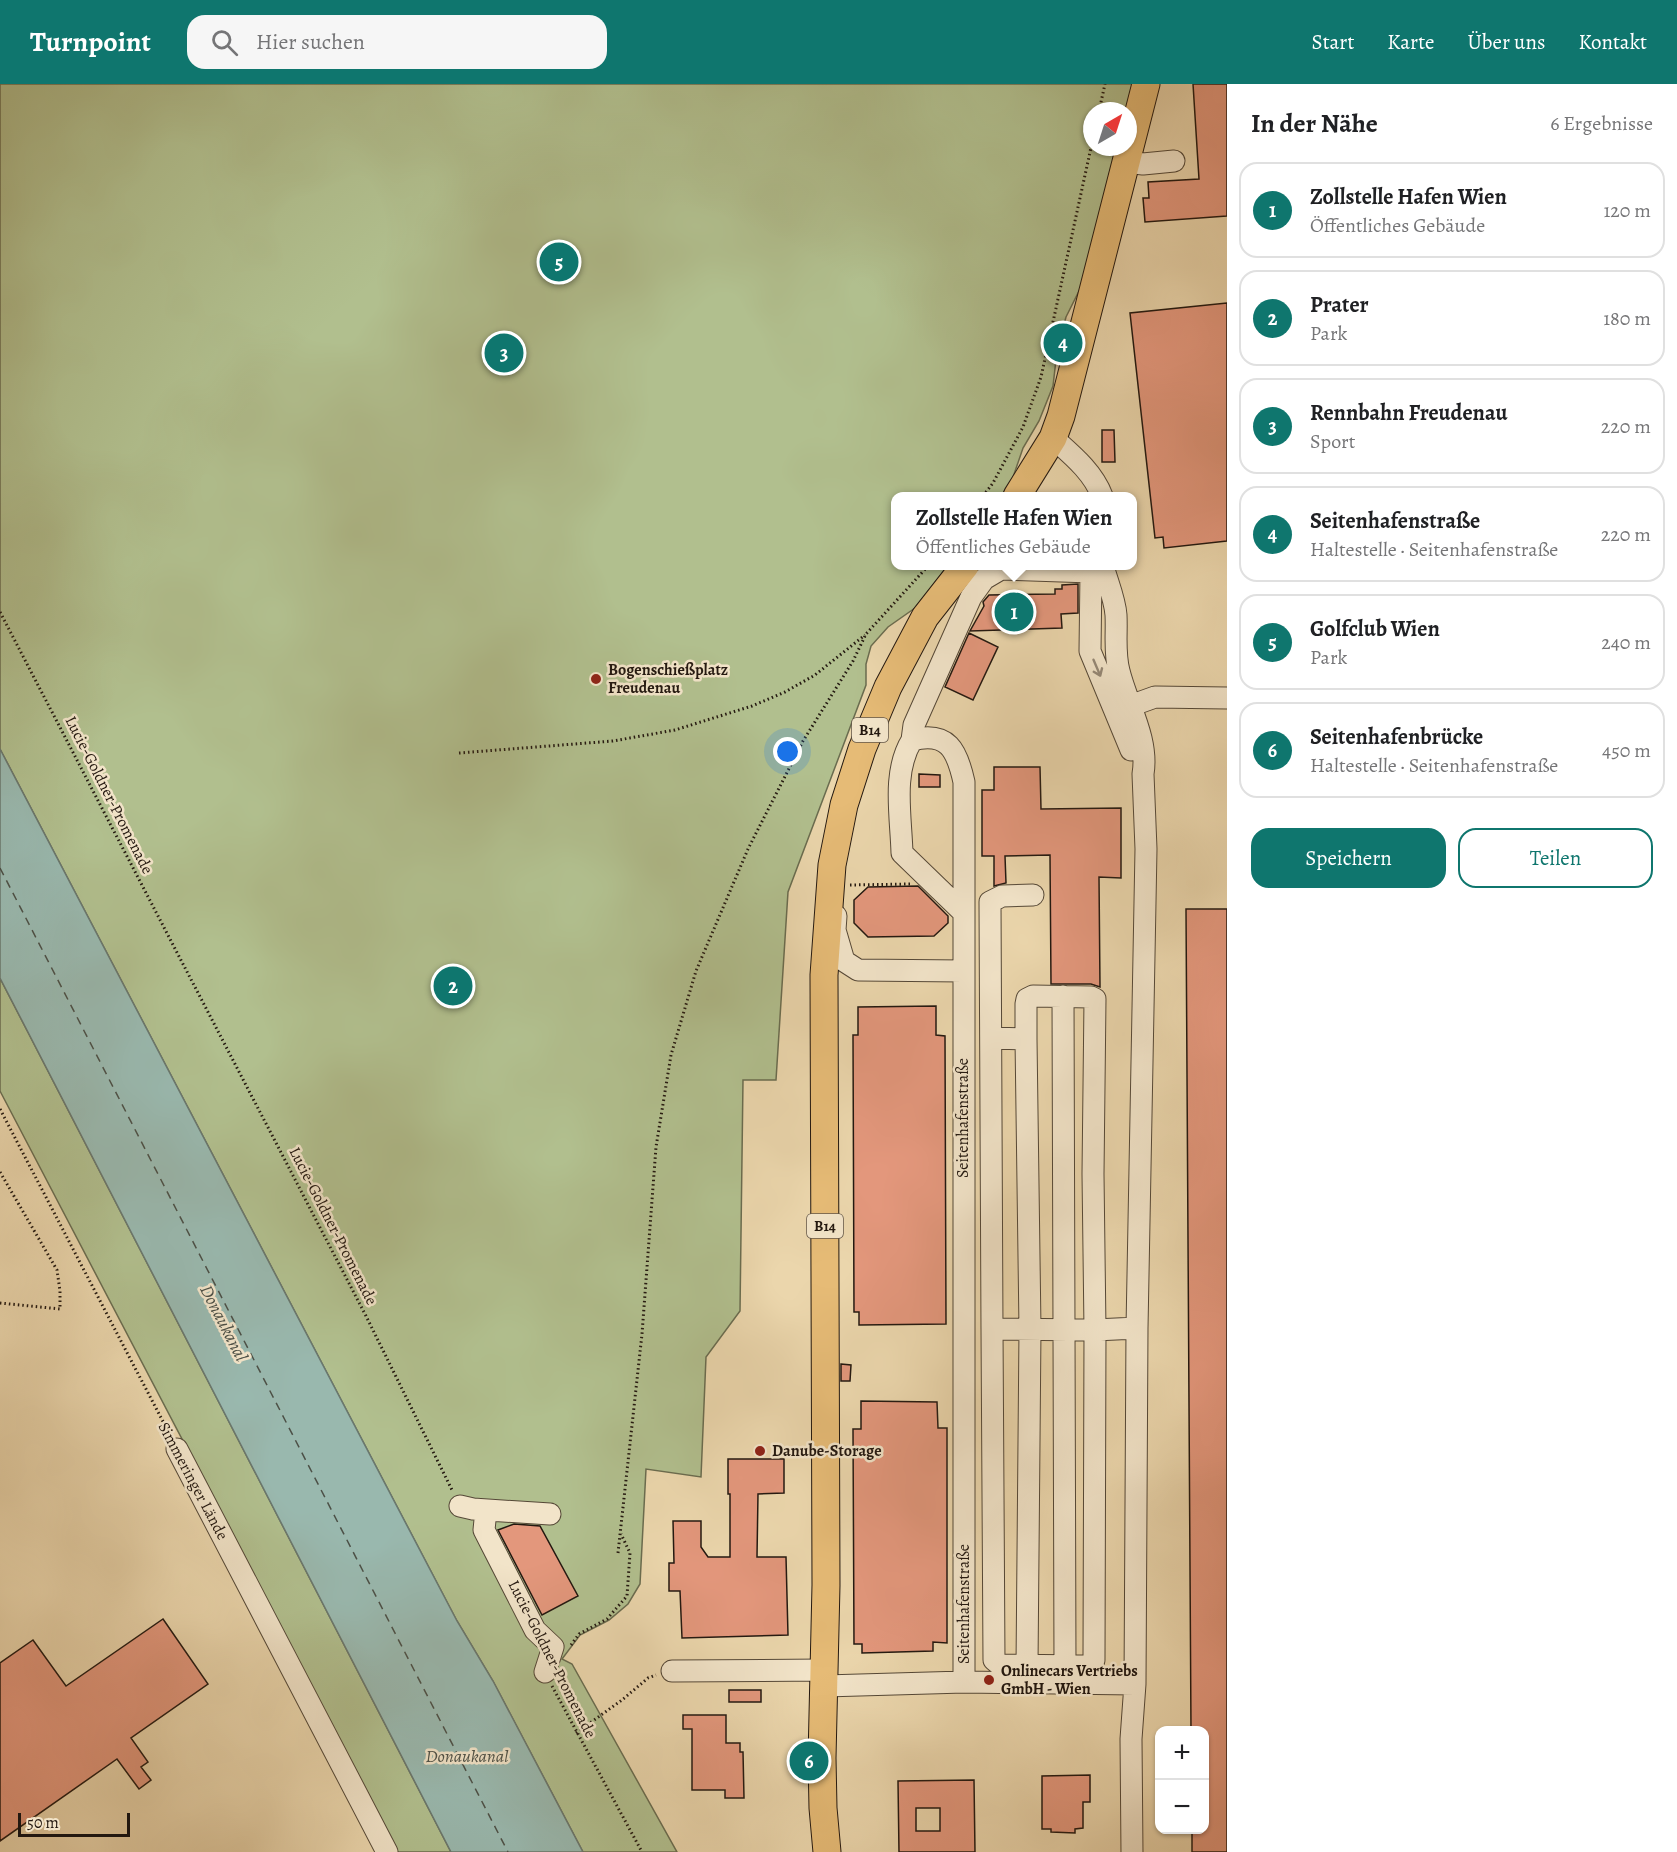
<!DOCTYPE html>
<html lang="de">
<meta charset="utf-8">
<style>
body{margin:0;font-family:Alegreya,serif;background:#f6f6f6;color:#202124}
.controls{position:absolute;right:18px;bottom:18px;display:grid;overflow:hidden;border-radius:12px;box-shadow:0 2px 4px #0004}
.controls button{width:54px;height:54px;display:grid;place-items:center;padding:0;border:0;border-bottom:2px solid #e0e0e0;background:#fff;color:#202124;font:30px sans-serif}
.compass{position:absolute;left:1083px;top:18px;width:54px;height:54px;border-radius:50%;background:#fff;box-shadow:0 2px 4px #0004;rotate:39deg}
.scale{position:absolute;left:18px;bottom:15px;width:112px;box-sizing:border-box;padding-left:6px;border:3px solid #231810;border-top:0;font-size:16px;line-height:21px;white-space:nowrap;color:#231810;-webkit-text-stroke:4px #f2e4c9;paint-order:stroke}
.you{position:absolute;left:788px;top:668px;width:21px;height:21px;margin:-15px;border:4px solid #fff;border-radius:50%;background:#1a73e8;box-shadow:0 0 0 9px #1a73e833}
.badge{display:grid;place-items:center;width:39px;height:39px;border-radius:50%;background:#0f766e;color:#fff;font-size:20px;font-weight:700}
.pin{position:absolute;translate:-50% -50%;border:3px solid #fff;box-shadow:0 2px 6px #0006}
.popup{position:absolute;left:891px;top:408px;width:246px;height:78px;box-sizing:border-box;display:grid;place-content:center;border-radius:12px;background:#fff;filter:drop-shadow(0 2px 4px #0005);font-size:20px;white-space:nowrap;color:#757577}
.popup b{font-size:22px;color:#202124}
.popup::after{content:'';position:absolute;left:50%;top:100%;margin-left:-12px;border:12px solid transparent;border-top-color:#fff}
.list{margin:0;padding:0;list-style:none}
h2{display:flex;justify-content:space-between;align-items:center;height:78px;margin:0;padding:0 24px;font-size:26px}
h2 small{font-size:20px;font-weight:400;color:#757577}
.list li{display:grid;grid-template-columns:39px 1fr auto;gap:18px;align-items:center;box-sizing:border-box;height:96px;margin:0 12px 12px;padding:0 12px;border:2px solid #e0e0e0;border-radius:18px}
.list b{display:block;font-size:22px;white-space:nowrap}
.list p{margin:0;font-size:20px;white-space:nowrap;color:#757577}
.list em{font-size:20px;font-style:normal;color:#757577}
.actions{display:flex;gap:12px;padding:18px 24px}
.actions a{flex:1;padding:14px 0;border:2px solid #0f766e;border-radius:18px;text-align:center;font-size:21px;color:#0f766e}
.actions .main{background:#0f766e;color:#fff}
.icon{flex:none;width:33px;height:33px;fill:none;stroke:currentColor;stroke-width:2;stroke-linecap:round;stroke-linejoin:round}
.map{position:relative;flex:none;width:1227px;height:1768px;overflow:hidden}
header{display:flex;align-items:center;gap:36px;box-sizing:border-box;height:84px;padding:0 30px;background:#0f766e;color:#fff}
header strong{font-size:28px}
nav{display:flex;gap:33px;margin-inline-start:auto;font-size:21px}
.search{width:420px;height:54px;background:#f6f6f6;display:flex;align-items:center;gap:15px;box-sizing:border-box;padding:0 21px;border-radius:18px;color:#757577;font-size:22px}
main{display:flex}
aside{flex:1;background:#fff}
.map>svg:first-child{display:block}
.green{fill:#b1bf8e;stroke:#6a6c4f;stroke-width:1.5}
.water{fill:#99b8ae;stroke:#6a786f;stroke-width:1.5}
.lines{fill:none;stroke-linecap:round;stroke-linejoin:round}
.ferry{stroke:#4c5047;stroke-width:1.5;stroke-dasharray:8 6;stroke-linecap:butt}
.building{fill:#e3977c;stroke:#231810;stroke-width:1.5;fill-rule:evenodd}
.minor-casing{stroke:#554837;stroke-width:23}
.major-casing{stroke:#231810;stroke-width:29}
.path{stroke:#231810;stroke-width:3;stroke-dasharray:1.5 3;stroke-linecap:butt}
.minor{stroke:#f2e4c9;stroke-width:21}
.major{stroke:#e6bb76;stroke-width:27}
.oneway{stroke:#958876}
.poi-dot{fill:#8f2418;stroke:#f2e4c9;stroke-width:2}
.labels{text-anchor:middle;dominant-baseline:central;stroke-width:5;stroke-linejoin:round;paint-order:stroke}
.shield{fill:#f2e4c9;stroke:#615548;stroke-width:1.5}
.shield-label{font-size:15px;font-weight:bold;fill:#231810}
.poi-label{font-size:16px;font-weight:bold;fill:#231810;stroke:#f2e4c9;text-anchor:start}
.street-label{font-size:16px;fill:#231810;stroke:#f2e4c9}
.water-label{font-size:18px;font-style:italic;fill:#4c5047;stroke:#f2e4c9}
</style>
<header>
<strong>Turnpoint</strong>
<div class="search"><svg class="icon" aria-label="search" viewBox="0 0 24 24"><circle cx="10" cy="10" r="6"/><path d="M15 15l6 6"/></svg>Hier suchen</div>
<nav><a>Start</a><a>Karte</a><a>Über uns</a><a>Kontakt</a></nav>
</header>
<main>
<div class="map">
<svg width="1227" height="1768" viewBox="0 0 1227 1768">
<rect width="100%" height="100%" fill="#ebd6ac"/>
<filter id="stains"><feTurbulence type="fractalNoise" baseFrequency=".00333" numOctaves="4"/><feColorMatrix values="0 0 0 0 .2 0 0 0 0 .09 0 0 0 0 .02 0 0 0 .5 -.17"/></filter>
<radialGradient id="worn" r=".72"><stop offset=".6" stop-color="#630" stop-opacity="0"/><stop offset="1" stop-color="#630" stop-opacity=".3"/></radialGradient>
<path class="green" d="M0 0H1133L1127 27H1092V63H1118L1086 193 1066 233 1057 267 1053 302 1039 337 1023 364 1010 402 1002 412H896V482H948L915 524 888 543 871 562 866 580V601L788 808 776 996H743L740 1227 706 1273 701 1393 646 1385 640 1500 628 1520 609 1536 580 1551 562 1575 572 1580 677 1768H583L493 1597 457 1537 0 665Z
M0 894 451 1768H398L0 1007Z"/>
<path class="water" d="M0 665 457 1537 493 1597 583 1768H451L0 894Z"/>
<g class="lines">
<path class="ferry" d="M0 784 508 1768"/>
</g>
<path class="building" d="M1193 0H1227V132L1145 138 1143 114H1149L1148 98 1199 95Z
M1227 219V457L1164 464 1163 453 1155 454 1130 229Z
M1102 346H1114L1115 378H1102Z
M1078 500V529L1061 530 1062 544 970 547 984 522 983 518 989 511 1055 510V505H1062V501Z
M969 549 998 563 973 616 945 603Z
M994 683H1040L1041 725 1121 724V794L1099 793 1100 903 1091 900H1051L1050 771 1005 772 1006 799 994 802V772H982V706H994Z
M919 690 940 691V703H919Z
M918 802 948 832V839L934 852 868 853 854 839V816L868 803Z
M1186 825H1227V1768H1192V1746H1204V1647H1191Z
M936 922V951L945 952 946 1240 859 1241V1228H854L853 951H858V923Z
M841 1280 851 1281 850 1297H841Z
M861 1317 937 1318 938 1344H947V1559L933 1558V1567L862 1569V1560H854L853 1345H861Z
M728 1375H784V1409L758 1410 757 1473H786L788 1551 682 1554 680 1507H669V1479H674L673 1437H701V1463L708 1473H730V1410H728Z
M514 1440 540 1442 578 1512 542 1531 498 1446Z
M163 1535 208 1600 131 1654 148 1678 141 1683 151 1696 139 1705 117 1675 0 1757V1579L33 1556 66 1602Z
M729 1606H761V1618H729Z
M683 1631H726V1659H740V1668H743L744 1714H725V1706H692V1645H683Z
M1090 1691V1718H1083V1744L1075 1745V1749L1051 1748V1745H1042V1692Z
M974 1696 975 1768H899L898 1697ZM916 1724H940V1747H916Z"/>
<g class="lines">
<g class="minor-casing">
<path id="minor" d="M1127 78 1143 80 1174 77
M1053 354C1072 371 1093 388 1102 412
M1103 482C1107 497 1115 515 1116 531 1117 550 1114 568 1119 587 1127 620 1149 655 1143 690L1146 765 1137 1244 1135 1600 1131 1655 1132 1768
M1091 488 1090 567 1131 666
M1130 622 1155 613 1227 614
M912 656C892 688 901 732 902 769L963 828
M1033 811 1002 812 990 818 992 1245 1095 1246 1137 1244
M836 832 835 846 844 877 858 886 963 887
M1063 912 1065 1582
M991 954 1026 955V920L1027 915 1033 912 1091 913 1095 915 1093 1090 1095 1246 1094 1576 1092 1582 1000 1581 994 1576 992 1245
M1026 955 1030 1245 1027 1582
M177 1365 387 1768
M460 1422 473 1425 550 1430
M486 1426 484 1446 535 1546 553 1563 545 1588
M672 1587 824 1586
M964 1598 1135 1600
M825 1602 964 1598V698C957 666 948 647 912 656L914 641 971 513 984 495 1001 485 1091 488 1103 482"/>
</g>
<g class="major-casing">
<path id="major" d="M1017 412 1053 354 1061 332 1146 0
M827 1768 823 1724 822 1674 826 1501 824 891 832 781 844 721 862 665 888 603 925 533 965 482"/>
</g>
<path class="path" d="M1099 27 1105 0
M983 412 993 399 1023 343 1041 293 1092 59
M0 528 366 1232 452 1406
M459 669 613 657 675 646 752 622 785 608 815 591 865 551
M850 801 910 800
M0 1025 170 1351
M0 1088 57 1186 60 1207V1225L0 1219
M618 1469 642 1250 656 1063 671 971 696 887 748 765 803 657 853 577 866 550 928 482
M571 1561 579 1550 607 1535 627 1512 630 1469 621 1450
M552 1602 642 1768
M576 1649 622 1616 648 1594 656 1591"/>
<use href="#minor" class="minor"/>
<use href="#major" class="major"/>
</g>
<defs><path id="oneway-shaft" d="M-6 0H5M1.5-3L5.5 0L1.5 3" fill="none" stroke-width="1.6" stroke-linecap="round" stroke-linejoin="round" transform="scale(1.5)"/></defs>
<use class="oneway" href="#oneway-shaft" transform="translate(1097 584) rotate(67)"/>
<g class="poi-dot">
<circle cx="596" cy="595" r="6"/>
<circle cx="760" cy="1367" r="6"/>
<circle cx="989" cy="1596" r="6"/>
</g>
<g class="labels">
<g class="shield">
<rect x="852" y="634" width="36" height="24" rx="4.5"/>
<rect x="807" y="1130" width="36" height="24" rx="4.5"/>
</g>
<g class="shield-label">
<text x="870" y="646">B14</text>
<text x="825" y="1142">B14</text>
</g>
<g class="poi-label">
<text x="608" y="586">Bogenschießplatz<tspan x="608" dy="18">Freudenau</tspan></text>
<text x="772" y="1367">Danube-Storage</text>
<text x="1001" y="1587">Onlinecars Vertriebs<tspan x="1001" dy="18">GmbH - Wien</tspan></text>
</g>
<g class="street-label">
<text transform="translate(109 711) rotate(63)">Lucie-Goldner-Promenade</text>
<text transform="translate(963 1034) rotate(-90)">Seitenhafenstraße</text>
<text transform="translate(333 1142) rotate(63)">Lucie-Goldner-Promenade</text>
<text transform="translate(193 1397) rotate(62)">Simmeringer Lände</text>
<text transform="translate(964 1520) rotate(-90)">Seitenhafenstraße</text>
<text transform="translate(552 1575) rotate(63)">Lucie-Goldner-Promenade</text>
</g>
<g class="water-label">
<text transform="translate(224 1239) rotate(63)">Donaukanal</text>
<text x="467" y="1672">Donaukanal</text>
</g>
</g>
<rect width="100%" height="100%" filter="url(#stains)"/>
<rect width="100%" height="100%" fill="url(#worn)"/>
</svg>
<div class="controls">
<button>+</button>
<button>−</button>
</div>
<svg class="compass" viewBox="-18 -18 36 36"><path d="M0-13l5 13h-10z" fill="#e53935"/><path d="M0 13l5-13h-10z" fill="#757577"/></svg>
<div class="scale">50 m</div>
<div class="you"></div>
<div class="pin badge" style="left:1014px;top:528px">1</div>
<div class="popup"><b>Zollstelle Hafen Wien</b>Öffentliches Gebäude</div>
<div class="pin badge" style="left:453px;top:902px">2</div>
<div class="pin badge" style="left:504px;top:269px">3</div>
<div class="pin badge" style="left:1063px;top:259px">4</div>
<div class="pin badge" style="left:559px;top:178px">5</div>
<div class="pin badge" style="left:809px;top:1677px">6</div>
</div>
<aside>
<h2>In der Nähe<small>6 Ergebnisse</small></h2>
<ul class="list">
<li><span class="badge">1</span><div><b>Zollstelle Hafen Wien</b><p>Öffentliches Gebäude</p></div><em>120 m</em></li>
<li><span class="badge">2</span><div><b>Prater</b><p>Park</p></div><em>180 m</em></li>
<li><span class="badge">3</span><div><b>Rennbahn Freudenau</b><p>Sport</p></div><em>220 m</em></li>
<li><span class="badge">4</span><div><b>Seitenhafenstraße</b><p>Haltestelle · Seitenhafenstraße</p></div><em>220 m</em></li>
<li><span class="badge">5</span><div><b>Golfclub Wien</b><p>Park</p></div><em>240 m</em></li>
<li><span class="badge">6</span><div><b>Seitenhafenbrücke</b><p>Haltestelle · Seitenhafenstraße</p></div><em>450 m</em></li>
</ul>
<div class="actions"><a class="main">Speichern</a><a>Teilen</a></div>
</aside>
</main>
